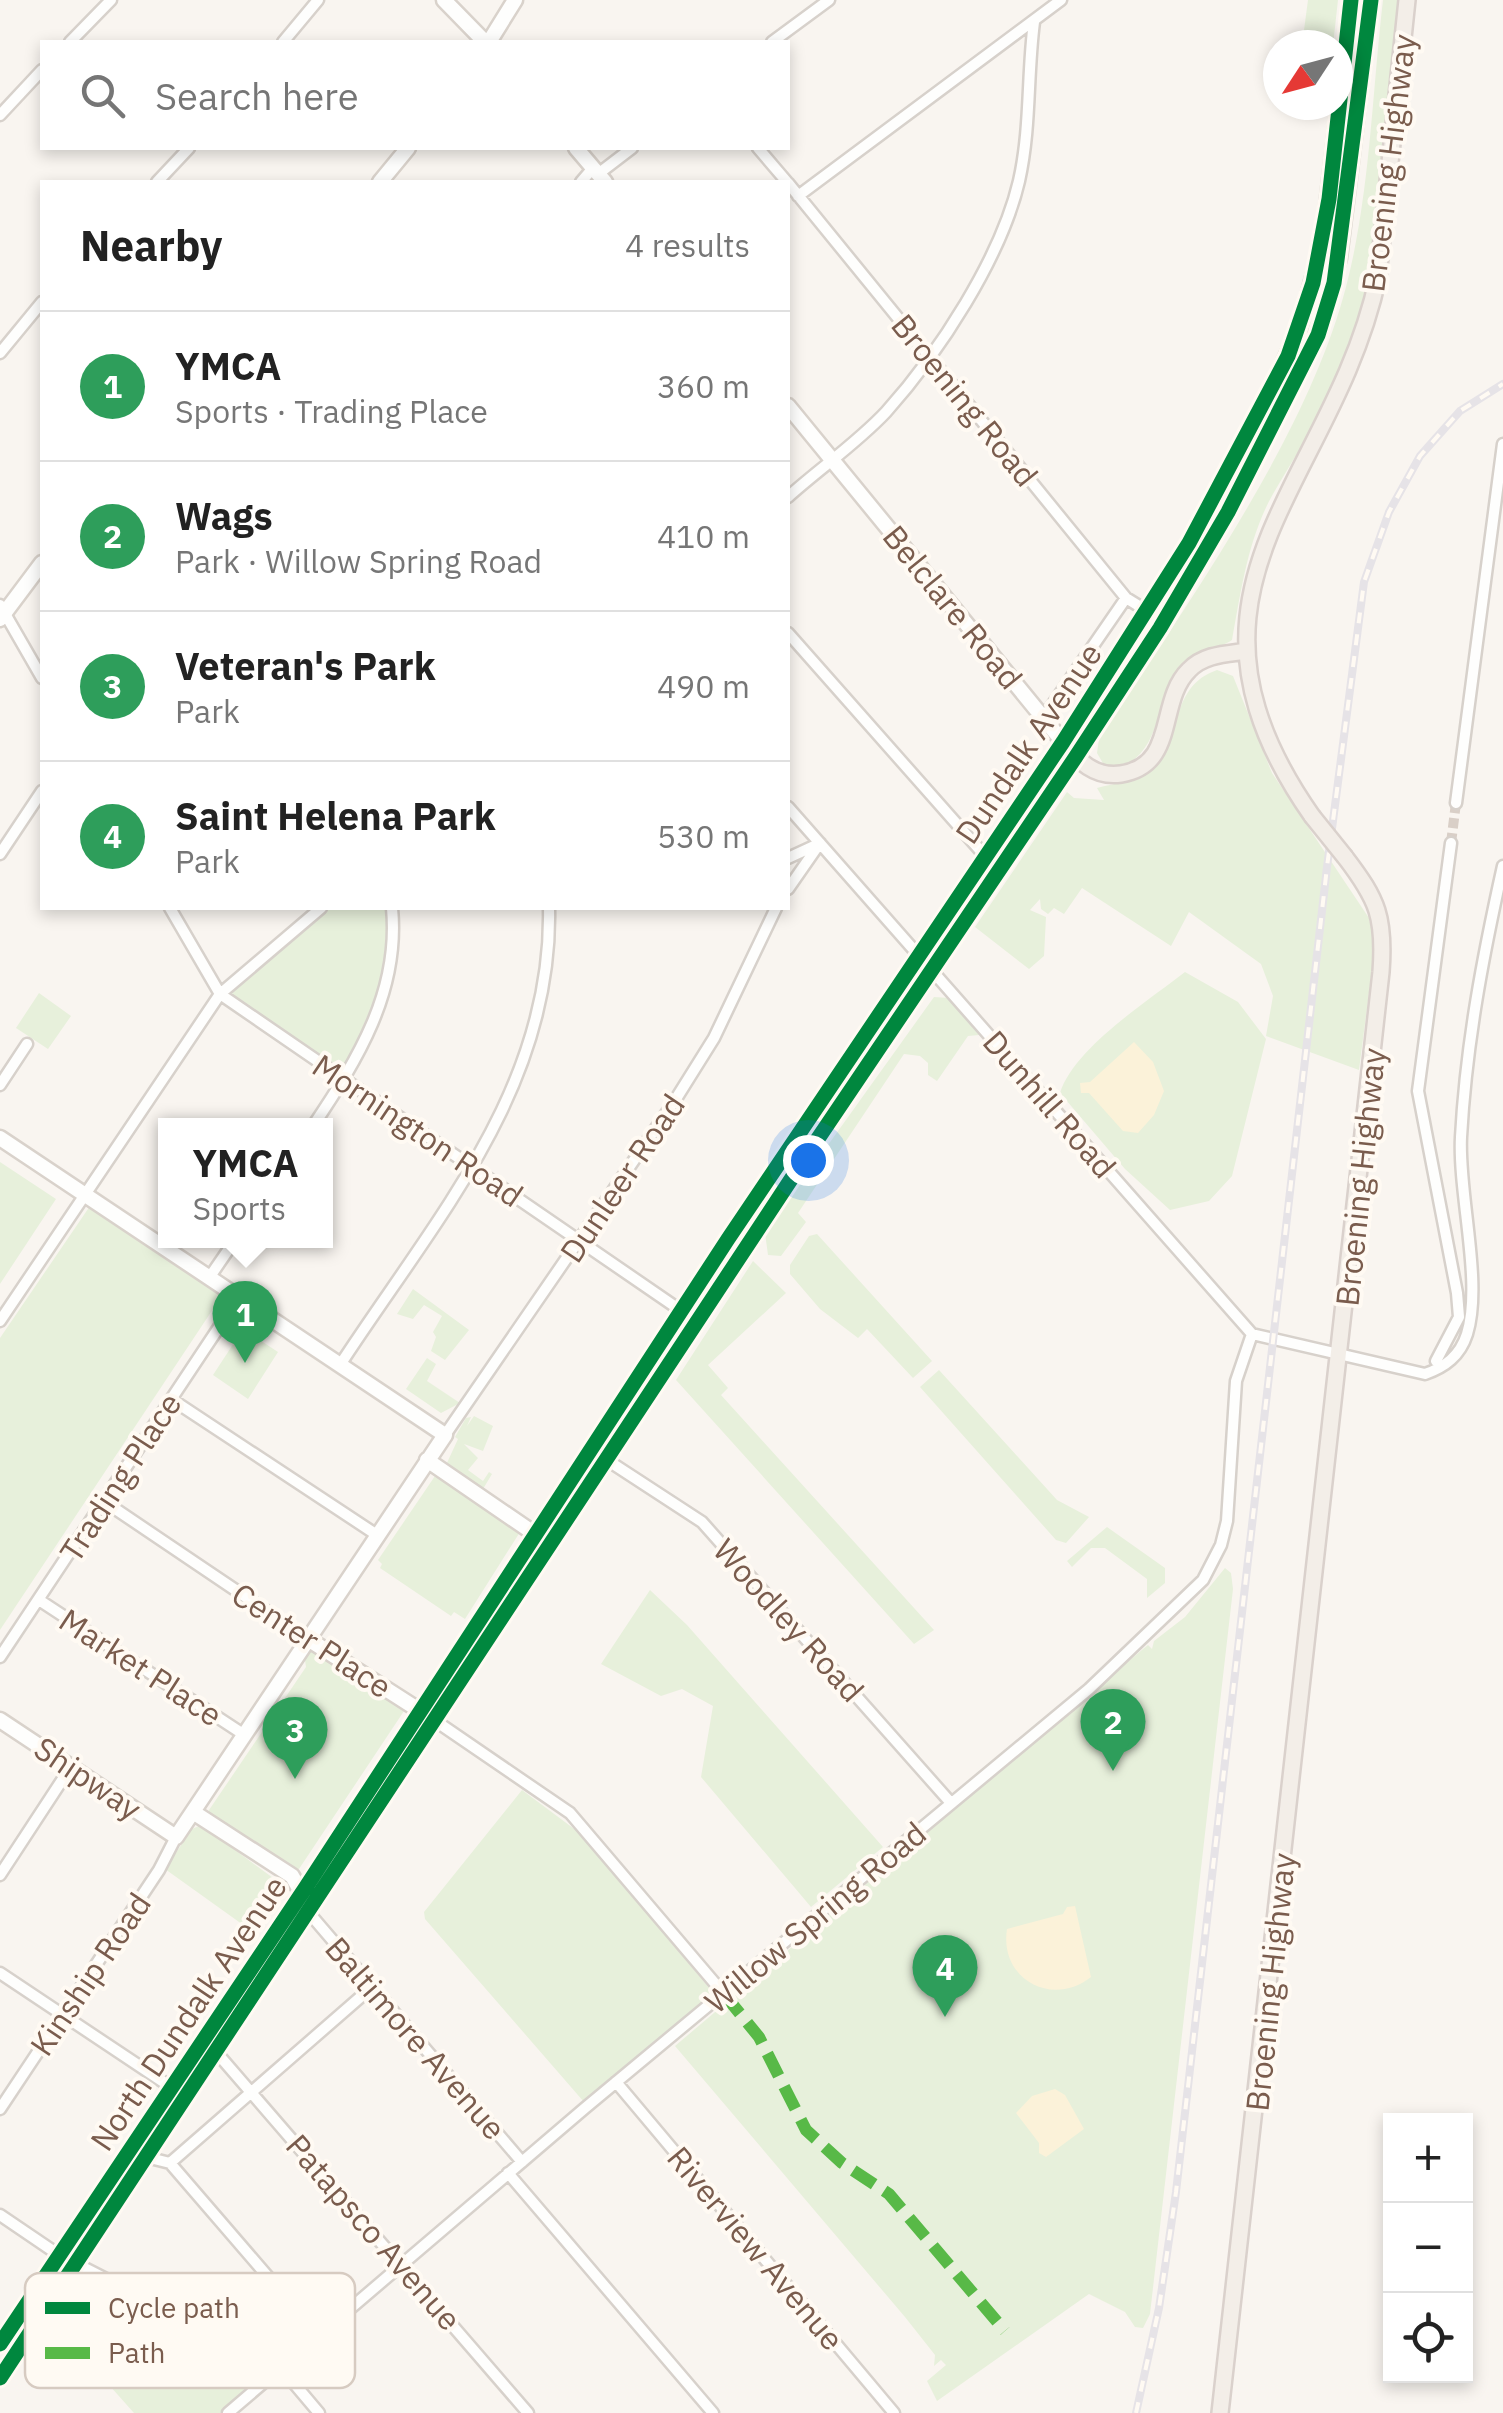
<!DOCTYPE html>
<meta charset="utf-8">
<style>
body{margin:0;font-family:"IBM Plex Sans",sans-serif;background:#f2f2f2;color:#222}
.controls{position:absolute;right:30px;bottom:30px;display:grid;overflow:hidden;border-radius:0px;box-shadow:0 5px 15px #0003}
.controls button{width:90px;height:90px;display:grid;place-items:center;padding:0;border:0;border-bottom:2px solid #e0e0e0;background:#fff;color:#222;font:50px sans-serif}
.compass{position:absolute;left:1263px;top:30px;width:90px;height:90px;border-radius:50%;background:#fff;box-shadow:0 5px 15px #0003;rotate:234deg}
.you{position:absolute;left:808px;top:1160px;width:35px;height:35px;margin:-25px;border:8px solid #fff;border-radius:50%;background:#1a73e8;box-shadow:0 0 0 15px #1a73e833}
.badge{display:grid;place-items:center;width:65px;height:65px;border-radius:50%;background:#ea580c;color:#fff;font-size:32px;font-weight:700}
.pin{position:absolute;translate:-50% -82px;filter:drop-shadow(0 2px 5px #0008)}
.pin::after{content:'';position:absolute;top:52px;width:35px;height:30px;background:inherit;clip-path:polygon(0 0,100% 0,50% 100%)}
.popup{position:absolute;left:158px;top:1118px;width:175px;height:130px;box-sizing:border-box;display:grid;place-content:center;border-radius:0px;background:#fff;filter:drop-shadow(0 2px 8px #0005);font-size:32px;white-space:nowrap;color:#767676}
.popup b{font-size:38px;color:#222}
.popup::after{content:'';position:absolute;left:50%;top:100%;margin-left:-20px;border:20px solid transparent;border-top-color:#fff}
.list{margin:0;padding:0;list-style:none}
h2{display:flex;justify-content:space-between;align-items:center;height:130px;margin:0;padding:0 40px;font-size:42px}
h2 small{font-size:32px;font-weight:400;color:#767676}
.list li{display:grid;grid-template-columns:65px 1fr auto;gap:30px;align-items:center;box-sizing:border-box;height:150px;padding:0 40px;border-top:2px solid #e0e0e0}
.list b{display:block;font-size:38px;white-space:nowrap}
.list p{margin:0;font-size:32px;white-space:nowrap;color:#767676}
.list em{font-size:32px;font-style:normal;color:#767676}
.icon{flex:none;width:55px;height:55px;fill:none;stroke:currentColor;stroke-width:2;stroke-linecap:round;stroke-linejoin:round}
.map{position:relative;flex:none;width:1503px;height:2413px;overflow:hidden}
.search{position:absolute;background:#fff;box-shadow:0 5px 15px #0003;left:40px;top:40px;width:750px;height:110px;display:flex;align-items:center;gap:25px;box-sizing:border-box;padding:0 35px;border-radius:0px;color:#767676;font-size:38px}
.panel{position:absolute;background:#fff;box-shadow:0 5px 15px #0003;left:40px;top:180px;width:750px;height:730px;border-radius:0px}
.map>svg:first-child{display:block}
.green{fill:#e7f0db}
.sand{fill:#fbf2d9}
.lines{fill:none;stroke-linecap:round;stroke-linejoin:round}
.street-tunnel{stroke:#d9cfc7;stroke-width:10;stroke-dasharray:10 5;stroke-linecap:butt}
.street-casing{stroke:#d7d1cb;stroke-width:15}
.secondary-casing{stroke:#d9d2cb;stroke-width:19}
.primary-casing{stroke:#dad1cc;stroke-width:20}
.street{stroke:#fefefd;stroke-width:10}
.secondary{stroke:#fefefd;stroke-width:14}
.primary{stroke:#f3eee8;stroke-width:15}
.rail-casing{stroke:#e6e3e7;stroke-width:8}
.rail{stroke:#fffaf3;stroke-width:4;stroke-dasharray:11;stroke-linecap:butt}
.primary-bridge-casing{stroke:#dad1cc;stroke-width:20;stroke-linecap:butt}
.primary-bridge{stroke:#f3eee8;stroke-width:15}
.quiet{stroke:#58b947;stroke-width:12;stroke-dasharray:25 12;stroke-linecap:butt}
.cycleway-casing{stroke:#fffaf3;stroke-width:21}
.cycleway{stroke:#00873e;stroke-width:15}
.labels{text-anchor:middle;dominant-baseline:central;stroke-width:8;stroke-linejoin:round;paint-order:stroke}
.street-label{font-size:32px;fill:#7a5c4d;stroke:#fffaf3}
.key{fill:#fffaf3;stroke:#d7cbc1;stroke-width:2.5}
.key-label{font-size:28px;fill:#7a5c4d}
</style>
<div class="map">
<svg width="1503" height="2413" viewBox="0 0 1503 2413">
<rect width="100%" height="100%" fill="#f9f5f0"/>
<path class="green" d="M1308 0H1338L1333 45H1302Z
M1383 0H1400C1387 105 1387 258 1349 354 1330 402 1299 450 1273 494 1248 538 1241 591 1232 640 1218 649 1195 654 1184 665 1150 699 1168 744 1120 769L1104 765 1097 753 1099 739C1185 606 1306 440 1346 287 1370 195 1372 94 1383 0Z
M1217 670 1233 676 1272 773 1369 918 1375 946 1359 1070 1266 1036 1273 996 1261 964 1189 912 1171 946 1082 888 1064 914 1054 908 1048 914 1041 909 1040 899 1030 910 1046 917 1044 956 1029 969 975 927 1067 792 1074 798 1104 800 1097 788C1112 784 1129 782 1143 775 1187 755 1162 689 1217 670Z
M328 908H386L388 915 386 972 343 1074 231 996 235 987Z
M1185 972 1238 1002 1266 1039 1232 1176 1209 1201 1170 1210 1125 1169 1060 1093C1074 1048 1148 1001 1185 972Z
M39 993 71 1016 48 1049 16 1028Z
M934 997 949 998 979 1035 968 1036 937 1081 928 1075V1063L920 1056 904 1054 798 1213 806 1222 781 1256 768 1255 765 1233Z
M0 1162 56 1199 0 1284Z
M90 1206 223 1294 0 1630V1338Z
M817 1234 932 1361 913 1378 867 1329 858 1338 820 1309 790 1274V1265L809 1236Z
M753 1261 786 1293 708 1365 728 1388 721 1395 934 1630 914 1644 676 1380Z
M413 1289 469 1330 445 1360 431 1351 436 1337 433 1332 442 1316 424 1305 413 1319 397 1314Z
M243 1329 278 1352 248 1399 213 1375Z
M427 1358 436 1364 427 1381 460 1403 441 1413 406 1389Z
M939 1370 1057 1500 1089 1517 1066 1543 1056 1540 920 1387Z
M474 1416 493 1426 483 1451 464 1444 478 1458 468 1470 483 1481 489 1472 492 1474 483 1489 446 1465 458 1439 455 1437 466 1418 471 1417 467 1426Z
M435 1476 520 1532 465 1619 454 1612 451 1616 380 1568 382 1564 378 1560Z
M1107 1527 1165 1568V1583L1147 1598V1579L1105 1548H1091L1072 1567 1067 1561Z
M1225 1568 1231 1573 1233 1589 1150 2314 1143 2328 1135 2327 1125 2312 1089 2294 937 2401 927 2381 946 2365 941 2360 934 2366 935 2355 905 2317 675 2046 1143 1649 1148 1645 1152 1649 1154 1641 1185 1617Z
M650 1590 687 1625 883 1847 811 1907 701 1777 713 1706 682 1689 661 1696 601 1664Z
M315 1650 404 1711 299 1869H294L207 1813 306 1667 304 1653Z
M522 1790 581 1834 710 1989 711 1997 584 2102 425 1919 424 1912Z
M201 1825 284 1886 253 1932 165 1869 192 1829Z
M78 2278 268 2371 220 2413H134L52 2321Z"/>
<path class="sand" d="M1134 1042 1153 1062 1164 1091 1154 1115 1138 1133 1123 1131 1089 1093H1081L1080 1083 1090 1082Z
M1075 1906 1091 1977C1052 2008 999 1979 1007 1929L1063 1914 1067 1907Z
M1055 2089 1065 2095 1084 2129 1046 2157 1039 2153V2143L1016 2113 1032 2096Z"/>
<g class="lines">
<path class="street-tunnel" d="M1451 843 1456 803"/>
<g class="street-casing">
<path id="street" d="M70 42 111 0
M283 42 318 0
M772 42 829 0
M0 115 42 70
M758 148 787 182
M598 174 632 148
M157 182 189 148
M581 182 593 168
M788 183 1126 598 1147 611
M798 196 1061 0
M0 353 42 302
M788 497C819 469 857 443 886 412 939 353 1001 258 1019 181 1031 128 1027 75 1034 22
M0 605 42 678
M788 633 986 857
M1044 717 1126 598
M1456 803 1503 444
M788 807 1252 1334 1425 1374C1445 1367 1460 1356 1467 1334 1483 1282 1458 1194 1461 1137 1466 1044 1483 956 1503 866
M0 854 42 791
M788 858 814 846
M788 889 820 843
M170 908 220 994 699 1323
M0 1085 27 1044
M313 1126C358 1059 400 991 392 908
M209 1278 235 1240
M0 1321 220 994 321 908
M1436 1361 1459 1317 1457 1293 1418 1091 1451 843
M340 1365C433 1222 553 1089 549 908
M171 1399 377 1535
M445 1435 674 1102 714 1038 776 908
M607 1460 702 1522 951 1803
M105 1502 308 1639
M39 1600 243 1734
M0 1657 239 1297
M437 1722 570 1813 724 1994
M0 1875 70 1768
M310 1914 522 2162
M0 1973 171 2087
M217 2053 528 2413
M616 2082 894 2413
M0 2109 159 1870 176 1837
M146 2157 170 2163 372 1987
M170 2163 319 2336
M508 2173 713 2413
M0 2215 59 2255 281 2368 319 2413
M228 2413 585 2108 1089 1689 1203 1580 1221 1545 1227 1521 1236 1381 1252 1334"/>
</g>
<g class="secondary-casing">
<path id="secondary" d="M444 0 485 42
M489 42 515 0
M576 148 605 182
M380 182 408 148
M788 406 1063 742 1189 543 1260 414 1299 329 1323 241 1351 0
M0 619 42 563
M1075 758 1160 628 1228 512 1318 335 1339 258 1371 0
M0 1138 445 1435 176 1837 0 1720
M427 1460 551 1545
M308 1639 428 1716
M193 1812 292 1876 305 1899"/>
</g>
<g class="primary-casing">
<path id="primary" d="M1312 816C1151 586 1333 487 1378 277L1407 0
M0 2344 306 1887 728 1239 1063 742C1078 761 1095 778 1121 774 1178 765 1157 701 1189 670 1204 654 1227 654 1247 651
M0 2378 815 1143 1075 758
M1220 2413 1381 972C1385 918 1378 900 1345 857"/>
</g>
<use href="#street" class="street"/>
<use href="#secondary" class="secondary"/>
<use href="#primary" class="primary"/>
<g class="rail-casing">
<path id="rail" d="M1136 2413 1159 2308 1176 2192 1327 867 1364 582 1389 512 1420 456 1460 411 1503 384"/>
</g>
<use href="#rail" class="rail"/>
<g class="primary-bridge-casing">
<path id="primary-bridge" d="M1312 816 1345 857"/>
</g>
<use href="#primary-bridge" class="primary-bridge"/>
<path class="quiet" d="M724 1994 759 2037 806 2130 842 2163 889 2194 1005 2331"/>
<g class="cycleway-casing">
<path id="cycleway" d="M0 2344 306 1887 728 1239 1063 742 1189 543 1288 356 1313 283 1329 199 1351 0
M0 2378 815 1143 1075 758 1160 628 1228 512 1318 335 1334 283 1371 0"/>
</g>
<use href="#cycleway" class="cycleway"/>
</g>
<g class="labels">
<g class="street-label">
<text transform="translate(1388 163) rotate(-83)">Broening Highway</text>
<text transform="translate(965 400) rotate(51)">Broening Road</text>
<text transform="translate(953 607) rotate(51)">Belclare Road</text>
<text transform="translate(1028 743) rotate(-56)">Dundalk Avenue</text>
<text transform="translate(1050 1104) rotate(49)">Dunhill Road</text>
<text transform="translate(418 1130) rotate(34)">Mornington Road</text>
<text transform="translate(1360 1177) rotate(-84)">Broening Highway</text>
<text transform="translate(622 1178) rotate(-56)">Dunleer Road</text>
<text transform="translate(120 1477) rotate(-57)">Trading Place</text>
<text transform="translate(789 1620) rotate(48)">Woodley Road</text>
<text transform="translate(312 1640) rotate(33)">Center Place</text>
<text transform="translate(141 1667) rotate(33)">Market Place</text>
<text transform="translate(88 1778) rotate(34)">Shipway</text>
<text transform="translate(815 1917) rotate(-40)">Willow Spring Road</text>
<text transform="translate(90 1974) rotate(-56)">Kinship Road</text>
<text transform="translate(1270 1982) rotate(-84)">Broening Highway</text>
<text transform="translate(188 2013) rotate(-56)">North Dundalk Avenue</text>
<text transform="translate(416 2038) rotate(49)">Baltimore Avenue</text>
<text transform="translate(374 2232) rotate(49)">Patapsco Avenue</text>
<text transform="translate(756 2248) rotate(50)">Riverview Avenue</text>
</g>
</g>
<rect x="25" y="2273" width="330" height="115" rx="15" class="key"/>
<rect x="45" y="2302" width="45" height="12" fill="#00873e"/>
<rect x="45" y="2347" width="45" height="12" fill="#58b947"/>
<g class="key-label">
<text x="108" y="2318">Cycle path</text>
<text x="108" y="2363">Path</text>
</g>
</svg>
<div class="controls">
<button>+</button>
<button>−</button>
<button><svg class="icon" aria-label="locate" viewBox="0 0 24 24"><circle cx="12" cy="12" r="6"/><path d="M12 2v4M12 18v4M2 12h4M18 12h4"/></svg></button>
</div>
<svg class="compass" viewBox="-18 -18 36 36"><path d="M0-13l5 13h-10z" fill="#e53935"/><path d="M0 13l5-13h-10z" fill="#767676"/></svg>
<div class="you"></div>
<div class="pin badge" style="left:245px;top:1363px;background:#2e9e5b">1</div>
<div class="popup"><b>YMCA</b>Sports</div>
<div class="pin badge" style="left:1113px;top:1771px;background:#2e9e5b">2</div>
<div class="pin badge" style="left:295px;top:1779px;background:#2e9e5b">3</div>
<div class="pin badge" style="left:945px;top:2017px;background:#2e9e5b">4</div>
<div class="search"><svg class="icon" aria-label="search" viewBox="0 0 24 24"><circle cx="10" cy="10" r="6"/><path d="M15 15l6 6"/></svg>Search here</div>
<section class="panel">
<h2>Nearby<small>4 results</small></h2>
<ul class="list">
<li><span class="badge" style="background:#2e9e5b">1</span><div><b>YMCA</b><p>Sports · Trading Place</p></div><em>360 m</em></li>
<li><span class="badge" style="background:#2e9e5b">2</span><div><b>Wags</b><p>Park · Willow Spring Road</p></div><em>410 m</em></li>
<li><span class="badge" style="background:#2e9e5b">3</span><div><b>Veteran's Park</b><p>Park</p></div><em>490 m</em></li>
<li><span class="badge" style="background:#2e9e5b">4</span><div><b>Saint Helena Park</b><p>Park</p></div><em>530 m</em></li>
</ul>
</section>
</div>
